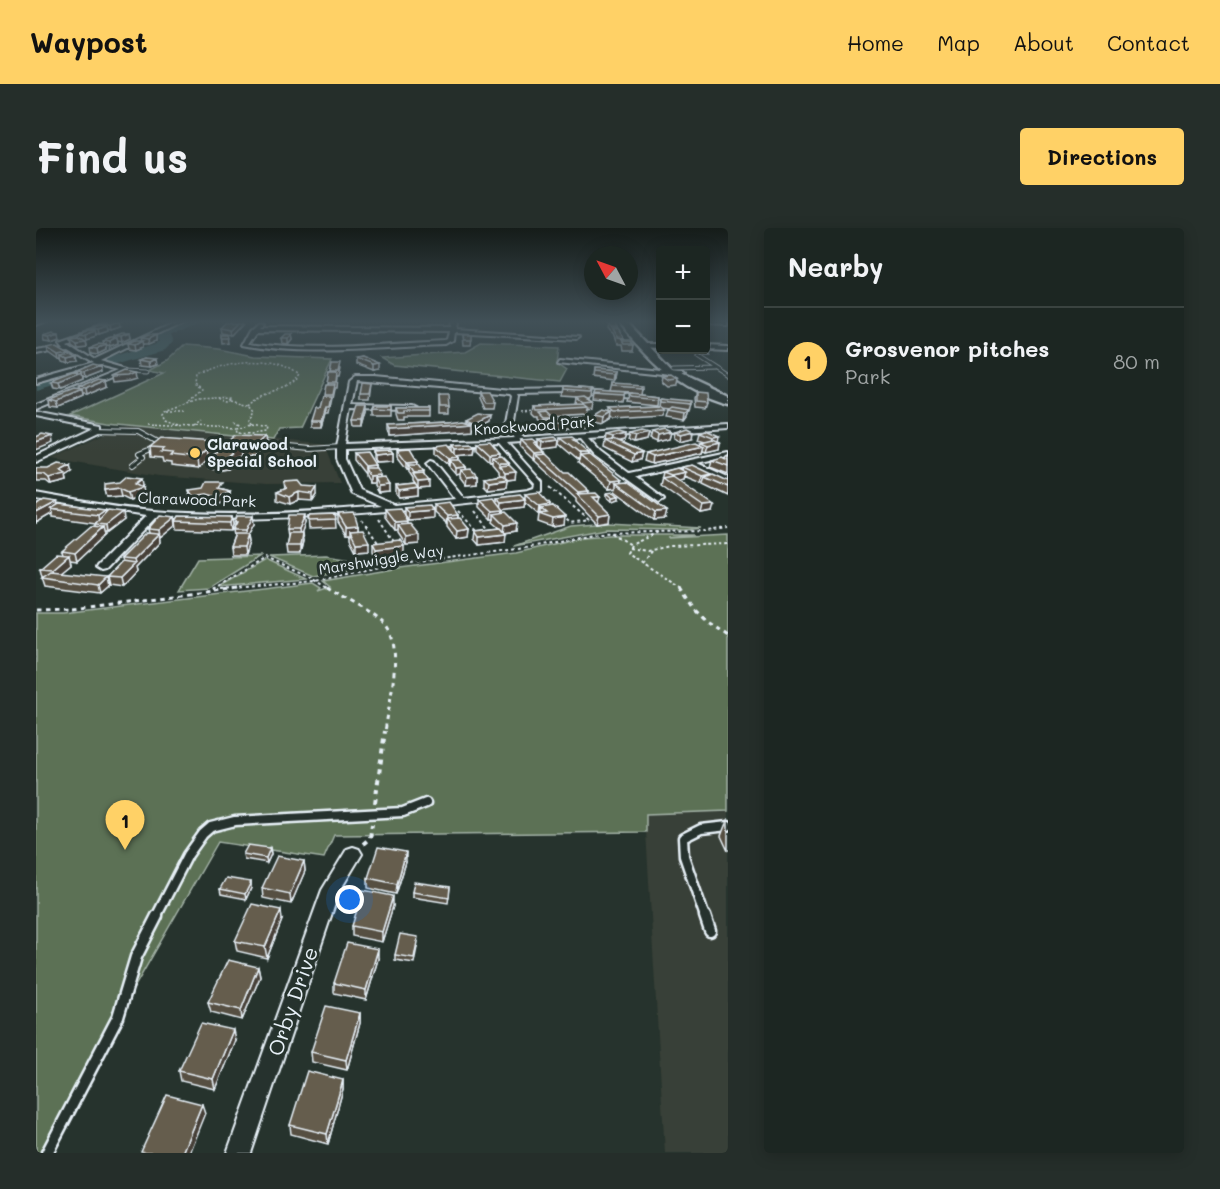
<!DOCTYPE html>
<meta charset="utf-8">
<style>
body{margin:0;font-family:Mali,sans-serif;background:#252e2a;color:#f1f3f6}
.controls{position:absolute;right:18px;top:18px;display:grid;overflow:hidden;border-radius:6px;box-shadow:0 3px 15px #0003}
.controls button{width:54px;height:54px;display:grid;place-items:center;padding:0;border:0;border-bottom:2px solid #3a4340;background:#1c2622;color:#f1f3f6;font:30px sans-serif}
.compass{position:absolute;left:548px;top:18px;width:54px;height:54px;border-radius:50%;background:#1c2622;box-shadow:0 3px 15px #0003;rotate:311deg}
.you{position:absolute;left:314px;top:672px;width:21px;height:21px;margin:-15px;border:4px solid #fff;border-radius:50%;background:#1a73e8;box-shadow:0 0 0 9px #1a73e833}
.badge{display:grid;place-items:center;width:39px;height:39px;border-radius:50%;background:#ffd166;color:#111;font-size:20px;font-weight:700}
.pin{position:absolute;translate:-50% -50px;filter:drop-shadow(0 2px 3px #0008)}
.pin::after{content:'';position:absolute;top:32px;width:21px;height:18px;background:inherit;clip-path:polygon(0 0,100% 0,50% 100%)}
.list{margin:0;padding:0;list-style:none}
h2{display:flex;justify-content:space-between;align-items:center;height:78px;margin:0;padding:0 24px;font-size:26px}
h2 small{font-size:20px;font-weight:400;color:#a0a5a5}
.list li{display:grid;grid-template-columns:39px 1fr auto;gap:18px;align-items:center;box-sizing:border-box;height:108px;padding:0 24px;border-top:2px solid #3a4340}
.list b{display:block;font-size:22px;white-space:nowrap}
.list p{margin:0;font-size:20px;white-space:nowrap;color:#a0a5a5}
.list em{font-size:20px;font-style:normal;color:#a0a5a5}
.map{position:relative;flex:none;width:692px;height:925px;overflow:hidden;border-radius:6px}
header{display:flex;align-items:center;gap:36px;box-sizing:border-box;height:84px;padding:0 30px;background:#ffd166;color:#111}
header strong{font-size:28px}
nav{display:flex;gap:33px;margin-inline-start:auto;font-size:21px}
.intro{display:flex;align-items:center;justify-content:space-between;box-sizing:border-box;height:144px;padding:0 36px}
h1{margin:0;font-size:42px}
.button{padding:15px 27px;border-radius:6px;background:#ffd166;color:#111;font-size:21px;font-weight:700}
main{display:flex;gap:36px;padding:0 36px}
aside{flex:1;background:#1c2622;border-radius:6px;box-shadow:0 3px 15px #0003}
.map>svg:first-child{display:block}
.built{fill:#394037}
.green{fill:#5c7155;stroke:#a2b1a6;stroke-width:1.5}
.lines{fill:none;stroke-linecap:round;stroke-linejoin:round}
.river{fill:#466b68;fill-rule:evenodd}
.service-far3-casing{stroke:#e8f1f8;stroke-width:5}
.service-far2-casing{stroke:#e8f1f8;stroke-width:6}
.service-far1-casing{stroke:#e8f1f8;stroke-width:13}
.service-casing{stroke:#e8f1f8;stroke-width:15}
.minor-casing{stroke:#e8f1f8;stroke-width:4}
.trunk-casing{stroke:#e8f1f8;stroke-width:5}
.path-far3{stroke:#e8f1f8;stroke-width:1.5;stroke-dasharray:2 2;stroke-linecap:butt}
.path-far2{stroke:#e8f1f8;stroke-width:2;stroke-dasharray:3 3;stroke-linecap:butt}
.path-far1{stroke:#e8f1f8;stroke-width:3;stroke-dasharray:4.5 4.5;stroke-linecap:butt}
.path{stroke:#e8f1f8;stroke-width:4;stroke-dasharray:5 5;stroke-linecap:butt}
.service-far3{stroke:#26332d;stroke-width:3}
.service-far2{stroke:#26332d;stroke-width:4}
.service-far1{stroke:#26332d;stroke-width:8}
.service{stroke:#26332d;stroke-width:10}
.minor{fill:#26332d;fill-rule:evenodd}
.trunk{fill:#26332d;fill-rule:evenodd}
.wall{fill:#575043;stroke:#e8f1f8;stroke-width:1.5}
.shaded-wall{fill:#474137;stroke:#e8f1f8;stroke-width:1.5}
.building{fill:#655d4e;stroke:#e8f1f8;stroke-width:1.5}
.poi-dot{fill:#ffd166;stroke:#26332d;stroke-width:2}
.labels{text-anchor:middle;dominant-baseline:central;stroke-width:6;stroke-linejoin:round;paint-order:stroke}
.far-street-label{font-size:15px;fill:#e8f1f8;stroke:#26332d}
.far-poi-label{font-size:15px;font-weight:bold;fill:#e8f1f8;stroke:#26332d;text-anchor:start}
.near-street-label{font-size:21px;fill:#e8f1f8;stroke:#26332d}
</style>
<header>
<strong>Waypost</strong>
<nav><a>Home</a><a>Map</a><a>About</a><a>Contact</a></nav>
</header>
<div class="intro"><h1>Find us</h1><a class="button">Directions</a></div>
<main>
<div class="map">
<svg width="692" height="925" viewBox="0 0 692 925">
<rect width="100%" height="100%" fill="#26332d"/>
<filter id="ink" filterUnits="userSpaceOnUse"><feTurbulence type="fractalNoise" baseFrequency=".0167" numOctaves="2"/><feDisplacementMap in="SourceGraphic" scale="12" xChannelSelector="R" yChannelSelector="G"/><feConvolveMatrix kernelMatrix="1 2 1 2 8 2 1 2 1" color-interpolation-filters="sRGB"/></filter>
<g filter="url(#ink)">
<path class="built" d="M94 197 292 217 290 220 304 255 230 256 123 248 16 230 77 202Z
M692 583V925H629L609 586Z"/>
<path class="green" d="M445 115 523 118 521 134 531 141 524 154 358 137 346 130 429 124Z
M147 118 183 121 219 128 296 131 264 200 243 201 237 212 73 195 34 188 128 145 114 142 131 133Z
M573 295 665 300 650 302 570 301 478 318 535 298Z
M574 307H658L632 310 692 307V583L610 586V604L298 607 288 630 182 614 3 925H0V385H27L277 355 285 360 282 363 294 359 287 353 364 340 480 325 547 309Z
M290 327 348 336 277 348 233 329Z
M224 328 173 360 143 362 162 330Z
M229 332 270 351 182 359Z"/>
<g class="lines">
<path class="river" d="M148 93H167L133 107 136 115 129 122 75 138 68 134 70 131 119 116 123 114 118 106 120 103Z
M61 135 66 136 68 139 66 142 0 162V153Z"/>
<g class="service-far3-casing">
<path id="service-far3" d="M661 127 692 147
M638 140 678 139
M91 142 112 143"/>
</g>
<g class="service-far2-casing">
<path id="service-far2" d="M62 202 102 203 122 214 120 219 103 226 107 229 97 237
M221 216 274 221 305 219"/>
</g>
<g class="service-far1-casing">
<path id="service-far1" d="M120 689 152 627 167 606 175 599 199 593 367 584 390 575
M669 689 648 628 647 610 665 601 692 598"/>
</g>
<g class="service-casing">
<path id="service" d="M669 688 674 703
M11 925 82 789 100 729 121 688"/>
</g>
<g class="minor-casing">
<path id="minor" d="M0 93H11L0 97Z
M78 93H86L31 113 59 131 140 93H147L65 133 93 141V143L0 181V176L85 142 65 137 0 155V151L58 135 32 119 0 125V121L28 117 24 112Z
M224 93 227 95 224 98 413 100 414 95 417 93 420 95 419 101 543 109 540 111 418 104 417 113 410 117C346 119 270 129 208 116L217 99ZM222 102 413 104 411 112 409 113C345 116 277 124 214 114Z
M670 93 692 94V98L670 97Z
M609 116H624V120L607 119Z
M670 117 692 118V122L670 121Z
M524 131 645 143 648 145 645 147 522 134Z
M319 149H340L475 162 531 161 612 169V171L610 172 531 165 481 166 482 168 477 199 488 209 692 196V200L552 210 565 224 593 245 692 224V228L661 235 692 249V255L652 237 599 249 626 269 628 271 623 274 559 228 544 210 471 215 506 254V263L494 268C370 282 246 296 120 289L69 342 65 343 60 340 61 338 110 288 0 271V265C39 272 78 280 117 283 193 289 269 285 345 278L316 266 301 231V219L313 154ZM321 153 473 166 475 168 469 200 479 210 309 216 315 181 376 182 380 180 376 178 316 177ZM463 215 499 256 498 260 492 262 428 270 398 233 395 232 391 235 419 271 358 277 323 262 309 231V221Z
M0 184 66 197V203L0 234V228L59 200 0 188Z
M317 619 323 621 326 626 303 664 215 925H191L286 662 311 621Z"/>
</g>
<g class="trunk-casing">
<path id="trunk" d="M581 93H590L638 143 692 168V176C641 162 613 132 581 93Z"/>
</g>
<path class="path-far3" d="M196 171 214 176 219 182 214 191 216 196
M153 173 166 162 159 156 160 148C189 133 237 125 264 148 252 165 228 161 214 176
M514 175 533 179
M131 183H148
M486 183 500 182
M199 193 206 197
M112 196 201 200
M216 196 231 199 230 203 216 205 202 204 201 200Z
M143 197 130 192 127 186 129 183 162 171 197 169 192 173 182 170
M158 198 165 193"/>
<path class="path-far2" d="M514 259 553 292 534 295 527 288
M507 269 522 283
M422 283 442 304
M439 283 454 302
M343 291 358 314H355
M326 292 343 316
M622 304 595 317 591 325 647 361
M576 305 595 317
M593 320 611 323 634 318 692 316
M606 335 616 322
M177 361 229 330 275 350 293 361
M185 361 279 353 344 339 489 320 563 305 671 303 692 300"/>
<path class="path-far1" d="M291 360C309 371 334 382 349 397 369 419 352 477 349 505
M645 360 658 380 672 394 692 408
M177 361 179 360
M0 382 36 381 202 360"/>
<path class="path" d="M339 575 349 503
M327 616 334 610 336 596"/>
<use href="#service-far3" class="service-far3"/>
<use href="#service-far2" class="service-far2"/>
<use href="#service-far1" class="service-far1"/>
<use href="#service" class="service"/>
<use href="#minor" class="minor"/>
<use href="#trunk" class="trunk"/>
</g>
<path class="wall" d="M210 93 198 106 187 104 186 99Z
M68 97 84 100 75 103 72 102V104L63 107H60V108L50 111 51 116 42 117 36 113 35 108 43 107V105L55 102V101L68 98Z
M571 97 581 102V104L588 113V114L597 117 596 123H586L585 118H580L576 108 574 107 570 102Z
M8 106 24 109 16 112 9 111Z
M93 106 94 111 86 115 82 114V117L74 120 70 119V122L62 126 55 125 54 119 67 117 66 114 78 111V109Z
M186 106H194L195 114 187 115Z
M255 106 256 111 252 116 246 115 245 110Z
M426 106H435L434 117H427Z
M120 107V113L113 116H107V119L100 122 93 121 92 116 105 113 104 110Z
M12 117 33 122V125L41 133 32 134 27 132 26 129 24 130 13 122Z
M669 117H674L672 126 660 125 661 122H669Z
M111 129 122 136 116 138 106 137 105 131Z
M327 130 344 143 338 144 320 137V131Z
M296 134 304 140 302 149H300L299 160H297L292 185H289L285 199H274V193L282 180 290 156 292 144H294Z
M66 139 67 144 49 151 46 150V153L24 162 17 161 15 155 42 147 41 144 49 141V140Z
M558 142 581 144 580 150 578 153 557 150Z
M626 148 641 151 640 157 631 158 625 153Z
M70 153 71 159 49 168H45V170L22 180 14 179 13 172 41 163V161Z
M577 155 605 160 604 166 622 168 621 177 591 174 594 165 575 164Z
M336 156 334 172H325V166Z
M527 160 557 162 556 169 554 171H553L557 174 556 180 551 181 550 186 516 188 517 189V191L555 192 554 199 511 201 507 198 508 195 503 190V188H500L497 185 498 178 541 177 540 176 541 170 526 169Z
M442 163 457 174 456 180H447L442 169Z
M660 164 671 174 669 180 659 179 658 170Z
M589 165 587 175 558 172 559 166Z
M403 168 413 179V186H403Z
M624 170 655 176 651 188 648 192 630 189 632 182 634 181 625 180 628 182 626 188 578 191 575 188V191L567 196 558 194 559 187 574 184V180L623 178Z
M355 178V188H338V181Z
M360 180H393V189H368V192H362L360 186Z
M332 185 328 199H319L318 193Z
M454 187 453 193 439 201 436 200V202L354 208 352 203V197L430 193V191Z
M670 202 682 213 684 214 683 221 670 224 667 223 666 225 616 236 608 233 610 226 664 216 665 214 669 213 662 211 664 204Z
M616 204H635L633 211 621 214 614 211Z
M639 204 656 210 644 213 638 210Z
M613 205 611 212 598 215 592 213 594 206Z
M590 206 588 213 583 214 606 225 604 232 596 234 568 220 570 207Z
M229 208 230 218 219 229 205 228 199 230 200 233 192 241 185 242 173 241 172 232 162 241 135 238V235L127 234 126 230 115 229 114 219 191 215Z
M524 209 540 211V214L553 227 629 291 618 292 579 263 580 260 573 261 542 235 543 233 523 216Z
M502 211 522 219 505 221 502 217Z
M485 212 501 214V217L508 226 553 266 574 286 573 294 561 296 540 274V271L484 219Z
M441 214 473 235V237L479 251 471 252 470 259 452 261 448 257V250L464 247 462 245V243L456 236V233H454L441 221Z
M418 216 439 218 438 225 421 227 424 229 423 232 430 239V241L441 248V256L430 257 424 249V246L420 247 414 240V237L400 225V218L418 222Z
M361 221 382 233 381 236 393 260 382 261V268L363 270 360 266V258L379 256 377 253V250L373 244V241H371L361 228Z
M337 223 357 225V233L339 234 337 230Z
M318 225 339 237V240L344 250 353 264 342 265 338 258V255H333L329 248V246L318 232Z
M692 227V246L674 239 676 232 689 230 690 228Z
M646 239 692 253V268L667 256V254L665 255 648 248 647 251 642 252 676 284 665 286 624 257 627 244 645 242Z
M0 240 36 244 30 248 31 253 15 257 10 253H0Z
M248 254 267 258 281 267 277 273 263 272 254 276 241 272V264L249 261Z
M107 257 106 258 108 266 94 272 86 268 71 269 69 262Z
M187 261 194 263V270L183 277 172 273 158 276 154 270 153 262Z
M571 265 583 271 576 273 571 269Z
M489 266 514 279 528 297 516 299 502 294 503 286 505 285 503 286 489 274 488 279 467 281V284L480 303 469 305V314L443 317 438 311 439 303 464 300 457 294 458 291H455L443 279V271L460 273V269L489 271Z
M21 274V277L69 285 88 292 71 305H68L69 307 41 333 34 332 35 336 25 344 72 358 64 365 9 358 6 349 8 348H6L4 340 27 327 26 323 59 299V296L60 295 17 289V285L0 295V278Z
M398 276 422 287V290L433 301 432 309 420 311 411 299V296L398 284Z
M368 279 397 290 372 292 368 287Z
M349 281 371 296 383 316 370 317 362 305V302H359L349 289Z
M302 286 322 298V302L333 322 320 323 314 311V307H310L302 294Z
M299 287 300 300 273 301 272 288Z
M139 289 140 297 124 310H123L124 314 99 340 100 344 86 359 73 357 71 349 85 335 84 331 113 305 112 301Z
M196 289 197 297 195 303 141 301 140 293Z
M199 294 218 296 212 307 213 314 209 327H195L194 319 198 308 197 302 199 298Z
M269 295 265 305 267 313 264 326H251L250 318 252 309 251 301Z
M337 315 368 326 340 330 337 323Z
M692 590V623L685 608Z
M234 620 235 626 231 635 208 631 207 626Z
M268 633 269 643 255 676 227 670 226 660Z
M370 634 360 666 332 660V650Z
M215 654V660L210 671 185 666 184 661Z
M414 659 412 675 376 669V664Z
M357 678 346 714 316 708V698Z
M246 692 231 730 201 723 199 713Z
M382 714 378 735 359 732V727Z
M342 731 330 772 298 765V755Z
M222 739 224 749 206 792 175 784 172 774Z
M324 785V795L311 842 276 834 275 824Z
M199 812 179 861 145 853 143 843Z
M307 852V861L292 916 255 906 254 897Z"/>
<path class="shaded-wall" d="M205 93H210L198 106 197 101Z
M83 95 84 100 75 103 74 98Z
M71 99 72 104 63 107 62 102Z
M59 103 60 108 51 111 50 106Z
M23 104 24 109 16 112 14 107Z
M93 106 94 111 86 115 85 109Z
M255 106 256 111 252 116V110Z
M120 107V113L113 116 112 111Z
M50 111 51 116 42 117 41 112Z
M81 111 82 117 74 120 73 115Z
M106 113 107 119 100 122 99 117Z
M69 117 70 122 62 126 61 120Z
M33 122 34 128 26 126V129L24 130 23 124Z
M40 127 41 133 32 134 31 129Z
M121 130 122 136 116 138 115 133Z
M344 137V143L338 144V138Z
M66 139 67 144 49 151 48 145Z
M101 144 102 150 95 152 79 154 78 148Z
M581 144 580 150 578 153 579 147Z
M45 147 46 153 24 162 22 156Z
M70 153 71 159 49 168 48 162Z
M44 164 45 170 22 180 20 174Z
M332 178V185L328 199V193Z
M289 179V185L285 199V193Z
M653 182 651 188 648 192 649 185Z
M576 184 575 191 567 196 568 189Z
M454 187 453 193 439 201V195Z
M436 195V202L354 208V201Z
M657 203 656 210 644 213 645 206Z
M635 204 633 211 621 214 622 207Z
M613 205 611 212 598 215 600 208Z
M590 206 588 213 575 216 577 209Z
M16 208 17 215 0 222V214Z
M229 208 230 218 219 229 218 219Z
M683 208 682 214 675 216 677 209Z
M523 212 522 219 505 221 506 214Z
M684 214 683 221 670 224 672 217Z
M204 217 205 228 199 230 200 233 192 241 185 242 184 232 197 220Z
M439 218 438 225 421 227V220Z
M668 218 666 225 616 236 617 229Z
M170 222 172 232 162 241 161 231Z
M508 224 507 231 500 227 499 232H497L498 225Z
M357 225V233L339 234V227Z
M464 225V233L457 229 456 233H454V226Z
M544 225H553L552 232 544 228 543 233Z
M606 225 604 232 596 234 598 227Z
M424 229 423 236 415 232 414 237H413L414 230Z
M382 233 381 240 373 236V241H371V234Z
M463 235H473L472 242 463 238Z
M34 237 36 244 30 248 31 253 15 257 13 250 24 242Z
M339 237V244L329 240V246V238Z
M430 239V246L425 242 424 246 420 247V240Z
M388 243V250L378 247V244Z
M480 244 479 251 471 252 470 259 452 261 453 254 469 252V245Z
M649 244 647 251 633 255 635 247Z
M675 246 673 251 669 249 667 254 665 255 666 248Z
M344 247V254L338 250V255H333V248Z
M441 248V256L430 257 431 249Z
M106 250 107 257 104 260 107 259 108 266 94 272 92 264 99 255Z
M585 252 584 258 580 255V260L573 261 575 253Z
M393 253V260L382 261V268L363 270V263L382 260V254Z
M353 257V264L342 265V258Z
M281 259V267L277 273V266Z
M84 260 86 268 71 269 69 262Z
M194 263V270L183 277 182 269Z
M553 263 552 271 542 267V264Z
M263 264V272L254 276 253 269Z
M171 266 172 273 158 276 157 268Z
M583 268V271L576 273V269Z
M557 269H564L562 276Z
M489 271 488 279 464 282 465 274Z
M21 274 23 282 15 281 17 285 0 295V285Z
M514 276 513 284 505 280V285L503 286 504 278Z
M678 277 676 284 665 286 667 278Z
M69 282 71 290 63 295 62 287Z
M397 282V290L372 292V284Z
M467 282 466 289 458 286V291H455L456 283Z
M631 283 629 291 618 292 620 284Z
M87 284 88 292 71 305 70 297Z
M574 286 573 294 561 296 563 288Z
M269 287V295L264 309 263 301Z
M422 287 421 295 411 291V296H410L411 288Z
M217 288 218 296 212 307 213 314 209 327 208 319 211 310 210 302Z
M139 289 140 297 124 310 123 302Z
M196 289 197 297 195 303 194 295Z
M529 289 528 297 516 299 517 291Z
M371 293V301L362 297V302H359V294Z
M481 295 480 303 468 305 469 297Z
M322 298V306L314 303V307H310V299Z
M67 299 69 307 41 333 39 325Z
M433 301 432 309 420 311 421 303Z
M266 305 267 313 264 326V318Z
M123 306 124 314 99 340 100 344 86 359 84 350 98 336 97 332Z
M470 306 469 314 443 317V309Z
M383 307V316L370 317V309Z
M333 314V322L320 323V315Z
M368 318V326L340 330V321Z
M33 327 35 336 19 349 17 341Z
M70 349 72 358 64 365 62 357Z
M234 620 235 626 231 635 230 630Z
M370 624V634L360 666 361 656Z
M268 633 269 643 255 676 254 666Z
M215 654V660L210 671 209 666Z
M357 668V678L346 714V704Z
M245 682 246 692 231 730 229 719Z
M342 721V731L330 772V762Z
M222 739 224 749 206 792 205 782Z
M324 785V795L311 842 310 832Z
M197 802 199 812 179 861 177 851Z
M307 852V861L292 916 291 906Z
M166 876 169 885 153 925H146Z"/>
<path class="building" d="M205 93 197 101 186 99 191 94Z
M76 94 83 95 74 98 68 97Z
M578 96 581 102H575L571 97Z
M64 98 71 99 62 102 55 101Z
M52 102 59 103 50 106 43 105Z
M17 103 23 104 14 107 8 106Z
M576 104H582L588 113 581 112Z
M86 106H93L85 109H78Z
M186 106H194L195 109H186Z
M249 106H255L252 110H245Z
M426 106H435V111H427Z
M43 107 50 111 41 112 35 108Z
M112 107H120L112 111 104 110Z
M74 111H81L73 115 66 114Z
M99 113H106L99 117 92 116Z
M585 114H595L597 117H587Z
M21 115 33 122 23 124 12 117Z
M62 116 69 117 61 120 54 119Z
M669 117H674L673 120H669Z
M34 124 40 127 31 129 26 126Z
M111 129 121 130 115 133 105 131Z
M327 130 344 137 338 138 320 131Z
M296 134H304L302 143H294Z
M57 137 66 139 48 145 41 144Z
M91 142 101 144 94 147 78 148Z
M558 142 581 144 579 147 558 145Z
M292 144H300L299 154H290Z
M38 146 45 147 22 156 15 155Z
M635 147 641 151 632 152 626 148Z
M63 152 70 153 48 162 41 161Z
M327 155 336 156 334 166H325Z
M577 155 605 157V160L577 158Z
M288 156H297L295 166H286Z
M527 160 557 162 555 165 527 163Z
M36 163 44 164 20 174 13 172Z
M442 163H451L457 174H448Z
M560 163 589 165 588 168 559 166Z
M660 164 670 165 671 174 660 173Z
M594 165 622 168V171L592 168Z
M285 168H294L292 179H289L285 193H274L278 180H282Z
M403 168H412L413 179H404Z
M549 169 557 174 547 175 541 170Z
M624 170 655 173V176L624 173Z
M547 176 551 179 501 182 498 178Z
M323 178H332L328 193H318Z
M339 178H355V182L338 181Z
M623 178 628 182 579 184 574 180Z
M636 179 653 182 649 185 632 182Z
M360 180H393V183H368V185H362Z
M567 182 576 184 568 189 559 187Z
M511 183 517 189H509L504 184Z
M442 185 454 187 439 195 430 191Z
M551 189 555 192 512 195 508 191Z
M427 192 436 195 354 201 352 197 413 194Z
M651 200 657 203 645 206 639 204Z
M628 201 635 204 622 207 616 204Z
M670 202 683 208 677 209 664 204Z
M606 203 613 205 600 208 594 206Z
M583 204 590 206 577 209 570 207Z
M6 206 16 208 0 214V209Z
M200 207 229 208 218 219 204 217 197 220 194 222 198 223 190 230 184 232 172 231 181 223 170 222 161 231 134 228 137 225 125 224 129 220 114 219 125 210 191 215Z
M536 208 540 211H537L553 225H544L524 209Z
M519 209 523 212 506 214 502 211Z
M497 211 501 214 498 215 508 224 498 225 485 212Z
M677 211 684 214 672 217 665 214Z
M577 212 606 225 598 227 569 213Z
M454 213 464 225 454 226 441 214Z
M660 214 668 218 617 229 610 226Z
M435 215 439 218 421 220 418 216Z
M413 216 424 229 414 230 400 218Z
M374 220 382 233 371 234 361 221Z
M355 222 357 225 339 227 337 223Z
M331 224 339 237 329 238 318 225Z
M510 226 529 244H533L553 263 542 264 500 227Z
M554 227 585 252 575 253 544 228Z
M466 228 473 235H463L457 229Z
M686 229 692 232V238L676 232Z
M415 232H425L430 239 420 240Z
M22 235 34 237 24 242 30 246 13 250 8 246H0V240H12Z
M373 236H383L388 243 378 244Z
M473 237 480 244 469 245 463 238Z
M656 237 675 246 666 248 646 239Z
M329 240H340L344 247 333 248Z
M641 240 649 244 635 247 627 244Z
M435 241 441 248 431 249 425 242Z
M387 245 393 253 382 254 377 246Z
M677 246 692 253V259L669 249Z
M466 247 471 251 453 254 448 250Z
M91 248 106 250 99 255 107 259 92 264 84 260 69 262V256L84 254Z
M636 248 678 277 667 278 626 250Z
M348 249 353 257 342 258 338 250Z
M263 253 267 258 281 259 277 266 263 264 253 269 241 264 251 260 248 254Z
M170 254H187L183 260 194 263 182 269 171 266 157 268 153 262 167 260Z
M591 254 631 283 620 284 580 255Z
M379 256 382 260 363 263 360 258Z
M503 264 514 276 504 278 489 266Z
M578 264 583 268 576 269 571 265Z
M560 265 564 269H557L574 286 563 288 541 266Z
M484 266 489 271 465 274 460 269Z
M457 269 467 282 456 283 443 271Z
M8 272 21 274 0 285V278Z
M413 274 422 287 411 288 398 276Z
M23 276 69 282 62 287 15 281Z
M394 277 397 282 372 284 368 279Z
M517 278 529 289 517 291 503 286 511 285 505 280Z
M364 280 371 293 359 294 349 281Z
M72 282 87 284 70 297 59 296Z
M470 284 481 295 469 297 458 286Z
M318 285 322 298 310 299 302 286Z
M124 287 139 289 123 302 112 301Z
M253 287H269L263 301H251Z
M299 287 300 292 273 293 272 288Z
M143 288 196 289 194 295 140 293Z
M201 288H217L210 302H197L201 294H199Z
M424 290 433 301 421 303 411 291Z
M374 296 383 307 370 309 362 297Z
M55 298 67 299 39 325 26 323Z
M465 300 470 306 443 309 439 303Z
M327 302 333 314 320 315 314 303Z
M110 305 123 306 97 332 84 331Z
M253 305H266L264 318H250Z
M199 306H212L208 319H194Z
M364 312 368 318 340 321 337 315Z
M20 326 33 327 17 341 4 340Z
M85 334 98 336 84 350 71 349Z
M15 343 70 349 62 357 6 349Z
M212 617 234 620 230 630 207 626Z
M342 619 370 624 361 656 332 650Z
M241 628 268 633 254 666 226 660Z
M190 650 215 654 209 666 184 661Z
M378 654 414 659 413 670 376 664Z
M327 662 357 668 346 704 316 698Z
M216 676 245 682 229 719 199 713Z
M364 706 382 709 378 730 359 727Z
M311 715 342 721 330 762 298 755Z
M192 732 222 739 205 782 172 774Z
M290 778 324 785 310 832 275 824Z
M165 795 197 802 177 851 143 843Z
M271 843 307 852 291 906 254 897Z
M131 867 166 876 146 925H111L105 924Z"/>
</g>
<linearGradient id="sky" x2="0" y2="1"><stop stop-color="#151c19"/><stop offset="0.42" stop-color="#415057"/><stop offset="1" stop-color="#415057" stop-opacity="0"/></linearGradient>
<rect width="692" height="223" fill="url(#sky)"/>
<circle class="poi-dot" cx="159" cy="225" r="6"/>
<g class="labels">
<g class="far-street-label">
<text transform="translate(498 197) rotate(-4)">Knockwood Park</text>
<text transform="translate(161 271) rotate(2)">Clarawood Park</text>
<text transform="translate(345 331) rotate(-9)">Marshwiggle Way</text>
</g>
<g class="far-poi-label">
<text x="171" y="216">Clarawood<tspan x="171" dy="17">Special School</tspan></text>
</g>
<g class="near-street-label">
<text transform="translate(256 773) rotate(-71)">Orby Drive</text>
</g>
</g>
</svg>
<div class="controls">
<button>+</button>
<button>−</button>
</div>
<svg class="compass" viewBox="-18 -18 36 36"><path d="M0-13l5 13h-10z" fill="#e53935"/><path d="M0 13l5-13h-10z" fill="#a0a5a5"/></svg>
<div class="you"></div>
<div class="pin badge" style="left:89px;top:622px">1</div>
</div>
<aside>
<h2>Nearby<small></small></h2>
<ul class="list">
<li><span class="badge">1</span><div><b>Grosvenor pitches</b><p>Park</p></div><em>80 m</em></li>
</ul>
</aside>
</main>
